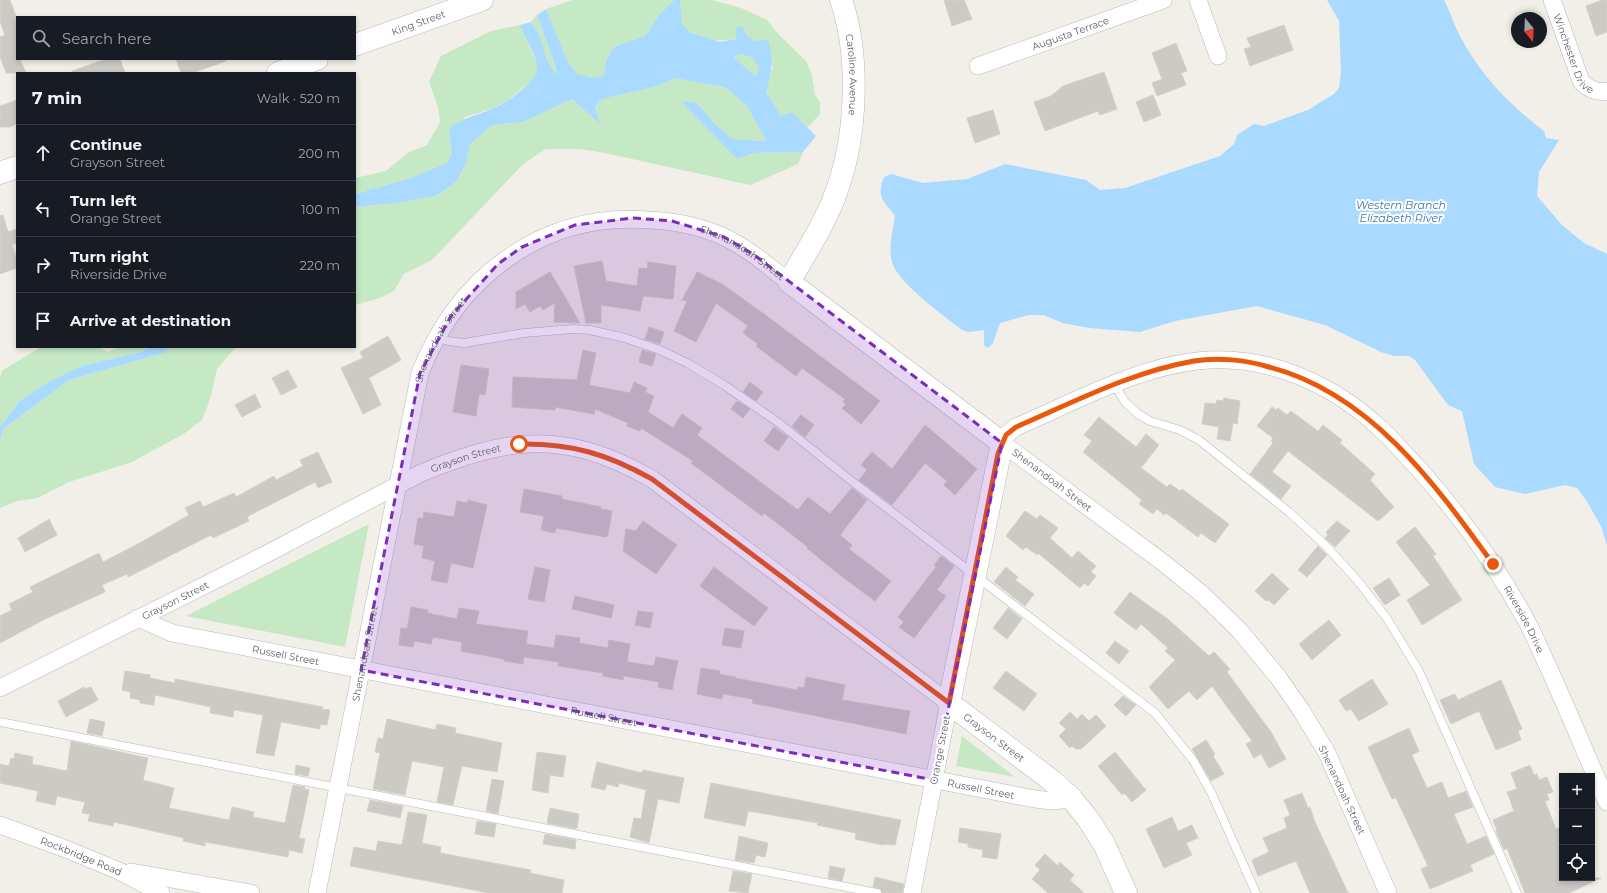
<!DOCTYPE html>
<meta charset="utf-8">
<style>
body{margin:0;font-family:Montserrat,sans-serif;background:#242831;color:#f1f3f6}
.controls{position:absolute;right:12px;bottom:12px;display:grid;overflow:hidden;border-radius:0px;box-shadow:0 2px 6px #0003}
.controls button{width:36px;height:36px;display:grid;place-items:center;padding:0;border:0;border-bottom:1px solid #363941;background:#171b24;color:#f1f3f6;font:20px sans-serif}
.compass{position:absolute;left:1511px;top:12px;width:36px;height:36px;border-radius:50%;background:#171b24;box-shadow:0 2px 6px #0003;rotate:162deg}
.stop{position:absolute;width:12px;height:12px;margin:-9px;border:3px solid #ea580c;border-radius:50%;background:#fff}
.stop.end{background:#ea580c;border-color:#fff;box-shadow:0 1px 4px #0008}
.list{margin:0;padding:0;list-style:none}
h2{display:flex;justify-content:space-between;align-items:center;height:52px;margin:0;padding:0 16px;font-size:17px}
h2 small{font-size:13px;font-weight:400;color:#9ea1a6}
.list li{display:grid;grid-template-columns:26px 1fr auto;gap:12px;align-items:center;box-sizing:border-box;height:56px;padding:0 16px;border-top:1px solid #363941}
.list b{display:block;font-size:15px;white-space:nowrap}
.list p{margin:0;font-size:13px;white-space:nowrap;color:#9ea1a6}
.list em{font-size:13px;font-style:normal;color:#9ea1a6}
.icon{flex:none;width:22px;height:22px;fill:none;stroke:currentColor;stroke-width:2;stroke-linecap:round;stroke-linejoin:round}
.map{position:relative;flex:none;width:1607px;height:893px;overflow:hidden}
.search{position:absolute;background:#171b24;box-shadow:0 2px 6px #0003;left:16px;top:16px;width:340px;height:44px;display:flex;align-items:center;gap:10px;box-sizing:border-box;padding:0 14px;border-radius:0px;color:#9ea1a6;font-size:15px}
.panel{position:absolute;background:#171b24;box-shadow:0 2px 6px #0003;left:16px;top:72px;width:340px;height:276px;border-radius:0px}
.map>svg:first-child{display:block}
.green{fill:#c5e8c5}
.water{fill:#aadaff;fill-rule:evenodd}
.building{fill:#cccac5;stroke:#d6d1c6}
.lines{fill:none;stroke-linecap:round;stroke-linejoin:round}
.lane-casing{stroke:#b5b8bc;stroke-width:9}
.street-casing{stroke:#b5b8bc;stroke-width:18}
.secondary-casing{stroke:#b6babf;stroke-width:23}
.lane{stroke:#fff;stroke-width:8}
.street{stroke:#fff;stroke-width:17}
.secondary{stroke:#fff;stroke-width:22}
.route{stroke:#ea580c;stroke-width:5}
.marked{fill:#7b2cbf;fill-opacity:0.2;stroke:#7b2cbf;stroke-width:3;stroke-dasharray:8 5;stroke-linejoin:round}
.labels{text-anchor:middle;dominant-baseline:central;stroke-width:4;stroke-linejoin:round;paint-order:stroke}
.street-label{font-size:10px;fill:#5f6368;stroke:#fff}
.water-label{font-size:11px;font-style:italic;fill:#4174aa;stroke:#fff}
</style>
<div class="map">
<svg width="1607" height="893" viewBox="0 0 1607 893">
<rect width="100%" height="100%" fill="#f1efe8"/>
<path class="green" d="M573 0H674L660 14 645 36 614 47 606 60 604 75 594 78 577 75 568 62 546 9Z
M680 0H712L741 8 767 20 779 35 806 61 812 75 815 95 820 102V114L807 128 800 119 781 116 766 92 773 67 756 41 746 35C721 45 703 41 682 26Z
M537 15 558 75C544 65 545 47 538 33 537 29 533 26 531 22Z
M520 25 538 66 535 78 509 99 494 108 465 117 449 136 452 152 447 163 408 179 355 194V178L386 171 409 152 427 145 440 122 438 107 429 82 441 56 491 31Z
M741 54 753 58 760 68 756 77 734 57Z
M674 78 725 87 747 106 766 141 733 139 717 126 697 103 680 101 737 159 755 153 803 152 798 164 750 185 605 153 580 149H546L523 164 432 260 404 274 394 291 380 298 355 305V207L396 203 436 196 456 182 466 164 470 144 492 125 523 122 572 99 600 124 595 107 602 99 658 86Z
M41 347H100L107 352 119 347H150L141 352 82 366 19 402 0 427V377L3 370Z
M172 347H236L217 369 210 399 202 420 185 433 132 462 69 482 37 498 17 501 0 508V441L3 429 69 380 163 353Z
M369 524 345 647 186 616Z
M962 736 1015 777 956 766Z"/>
<path class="water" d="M674 0H680L682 25 692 33 720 42 736 39 737 27H743L746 35 756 41 768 40C774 59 772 74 766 92L781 116 792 112 816 136 803 152 755 153 737 159 680 101 697 103 717 126 733 139 766 141 747 106 725 87 674 78 658 86 602 99 595 107 600 124 572 99 523 122 492 125 470 144 466 164 456 182 436 196 396 203 355 207V194L408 179 447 163 452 152 449 136 451 126C466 117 478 115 494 108 506 103 540 80 537 65 534 51 525 38 520 25L531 22C533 26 537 29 538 33 545 46 544 65 558 74L537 15 546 9 568 62 577 74 594 78 604 75 606 60 614 47 645 36 660 14ZM741 54 753 58 759 68 756 77 734 57Z
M1327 0H1444C1450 11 1453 23 1459 34 1478 72 1510 106 1544 131L1546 138 1559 140 1539 172 1537 196 1562 225 1584 243 1607 254V545L1601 526 1586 500 1577 488 1565 485 1525 494 1495 487 1474 464 1462 411 1448 405 1415 360 1409 356H1394L1381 352 1325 325 1257 306 1175 321 1140 332 1089 328 1063 323 1043 315H1029L1000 323 993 343 988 348 984 345V330L969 332 962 330C943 315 902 286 893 265 887 251 893 230 895 216 883 200 876 197 884 177L891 174 923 183 967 179 1005 164 1086 180 1100 190 1125 188 1220 156 1234 144 1237 135 1254 124 1264 126 1308 110 1334 94 1339 88 1341 72 1339 21Z
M150 347H172L163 353 69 380 3 429 0 441V427L19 402 49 382 82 366 141 352Z"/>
<path class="building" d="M0 0H10L17 19V59H20L26 73H6L0 56V37L5 35 0 21Z
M944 0H964L972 19 952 26Z
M1602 0H1607V32L1596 36 1586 6Z
M1284 25 1293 50 1250 66 1244 49 1251 47 1247 38Z
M1176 43 1187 71 1181 73 1186 85 1157 96 1152 83 1162 79 1152 53Z
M106 59H120L125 73H72V71Z
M176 59H226V61L192 73H181Z
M1104 72 1117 109 1100 115 1098 111 1045 131 1034 102 1051 96 1063 86Z
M1153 95 1161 115 1144 122 1136 102Z
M17 100V123L11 127H0V106Z
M993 110 1000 134 975 143 967 118Z
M3 215 8 232 17 229V243L12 245 17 259V268L0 274V216Z
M602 261 606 281 637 286 639 268 647 269 648 262 676 266 673 299 643 296 640 311 601 305V323H586L574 266Z
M550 272 565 297 580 323 554 322 555 303 543 310 540 306 530 312 525 304 516 309V292Z
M697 272 722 284 764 314 880 401 861 424 842 408 846 404 843 402 845 399 802 368 796 376 756 346 758 344 743 333 748 326 716 303 696 342 674 331 687 301 682 300Z
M649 327 664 332 660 344 645 339Z
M388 336 401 360 369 378 381 405 363 414 341 368 363 358 360 352Z
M583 350 596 353 589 385 630 393 634 382 647 388 645 392 654 396 648 412 673 428 682 414 702 428 697 435 798 510 808 497 830 514 852 488 867 500 840 535 852 545 849 549 891 581 875 601 836 572 807 548 808 547 764 513 762 516 691 463 693 461 641 428 640 431 627 426 628 423 595 409 594 414 555 407V410L512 407 513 377 577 380Z
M642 350 656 354 652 366 639 362Z
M461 365 489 369 485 395 479 394 476 416 453 412Z
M288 370 297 387 281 395 272 378Z
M750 382 763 392 756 401 743 392Z
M255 394 261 407 242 417 235 405Z
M1224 398 1240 401 1237 424 1233 423 1230 441 1217 439 1219 427 1202 424 1205 403 1216 404 1217 400 1223 401Z
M737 401 750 409 743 418 731 409Z
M1272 407 1276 410 1278 408 1287 415 1291 411 1318 431 1323 425 1342 440 1340 443 1375 474 1370 480 1394 507 1378 521 1288 451 1272 472 1291 486 1281 499 1250 474 1273 443 1271 441 1273 438 1257 426Z
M801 415 814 425 805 437 792 426Z
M1099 417 1136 447 1146 434 1159 445 1141 468 1167 487 1170 484 1180 491 1182 489 1229 524 1215 543 1201 533 1198 537 1166 513 1164 515 1157 509 1153 514 1139 504 1142 500 1083 452 1092 441 1084 435Z
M925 425 977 469 955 495 944 485 947 481 925 463 892 505 859 480 867 470 861 465 872 452 892 469Z
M774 427 788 437 778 451 764 441Z
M318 452 332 482 318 488 315 482 258 511 247 517 249 521 213 538 211 535 128 577 127 574 102 585 105 592 45 619 0 643V616L12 610 9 604 33 592 30 587 99 553 103 562 138 544 189 515 185 508 200 501 203 507 234 493 236 497 274 476 276 480 303 466 300 460Z
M524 489 562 496V499L601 507V509L612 511 608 535 606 537 556 528 555 533 541 530 544 516 520 512Z
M468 500 487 505 473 568 451 563 447 583 431 580 435 561 422 558 424 546 414 544 418 518 423 519 424 512 454 517 457 501 467 503Z
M1025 511 1037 519 1040 515 1058 528 1050 538 1072 558 1078 551 1096 566 1091 572 1096 576 1088 586 1084 583 1080 588 1038 553 1037 555 1026 547 1023 550 1006 536Z
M49 519 57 535 25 552 18 538Z
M643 521 677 545 656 574 623 551 626 529 636 531Z
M1337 521 1350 531 1335 547 1325 538 1328 535 1326 532Z
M1415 527 1436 554 1433 556 1462 600 1422 625 1407 600 1430 585 1396 542Z
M1318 546 1327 555 1307 577 1298 570Z
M941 556 954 566 937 590 946 596 914 638 899 627 904 622 898 617 936 567 934 565Z
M535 567 550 570 544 602 528 599Z
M714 567 768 608 754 626 700 586Z
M1006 567 1018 577 1015 580 1034 594 1025 606 994 582Z
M1272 573 1289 589 1274 605 1268 600 1266 601 1255 591Z
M1389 578 1400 595 1385 605 1373 588Z
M1130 592 1169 620 1209 656 1214 652 1230 669 1227 672 1271 732 1286 759 1269 768 1261 754 1254 758 1246 744 1252 741 1212 686 1197 700 1189 691 1168 709 1149 687 1175 660 1165 651 1168 648 1141 624 1136 630 1114 613Z
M575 596 614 605 611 618 572 609Z
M411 607 428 610 427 613 457 619 459 608 479 611 476 624 528 631 526 644 554 648 556 635 580 638 579 643 608 648 609 640 630 644 627 662 654 666 656 657 678 661 672 690 658 687 659 682 624 676 623 680 603 676V673L558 666 559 662 524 657 523 664 504 661V659L461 651 462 642 433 637 431 644 414 641 413 647 399 645 401 628 407 629Z
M1008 608 1022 619 1007 639 993 628Z
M638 611 653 613 650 628 635 625Z
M1329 620 1341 635 1312 660 1299 644Z
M725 628 744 631 741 648 722 645Z
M1115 641 1129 651 1119 664 1106 653Z
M701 668 720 671 719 674 736 677 735 678 797 690 798 687 804 688 806 677 845 685 842 700 910 711 906 734 752 703 753 699 723 694 722 699 697 694Z
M125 671 150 675V678L175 683V679L323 707 322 709 330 710 327 725 320 724V729L281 722 274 756 256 753 263 715 234 710 233 717 210 713 211 707 155 695 154 705 140 703V700L130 698 131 692 122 690Z
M1006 671 1037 694 1024 711 993 688Z
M1372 679 1388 704 1359 721 1351 709 1346 711 1339 700Z
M1501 680 1522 729 1518 731 1521 740 1496 750 1479 711 1451 724 1440 700 1455 694 1458 700Z
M84 687 85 689 91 687 98 700 66 717 58 701Z
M1123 696 1136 705 1126 716 1114 705Z
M1070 712 1077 719 1082 714 1089 721 1096 715 1106 726 1081 749H1076L1072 746 1070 748 1059 736 1066 729 1059 723Z
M90 719 105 722 102 736 87 733Z
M387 719 435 730 437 724 456 728 455 733 502 743 497 772 462 766 453 805 437 802 444 767 412 761 405 795 373 789 380 753 375 752 378 738 383 739Z
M1409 728 1419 751 1412 755 1427 788 1442 782 1448 798 1466 791 1473 807 1454 814 1467 844 1486 836 1494 854 1470 865 1473 871 1430 889 1421 869 1428 866 1396 798 1392 799 1368 747Z
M1206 740 1215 754 1213 756 1224 774 1211 781 1192 749Z
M71 741 148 758 143 780 174 788 169 808 229 820 232 807 254 812 253 817 285 823 293 785 305 787V789L309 790 299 838 305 839 302 853 289 850 288 857 205 842V846L183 841 184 838 114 822 113 826 88 821 90 814 82 813 85 802 57 796 55 805 36 801 38 791 0 783V764L9 766 11 758 14 759 15 753 33 757 32 764 67 771Z
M537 752 566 756 563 777 550 775 548 793 532 790Z
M1115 752 1146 790 1132 802 1124 793 1122 795 1098 766Z
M597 762 642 773 643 770 684 778 679 803 658 799 649 843 630 837 634 818 641 819 646 790 619 783 618 787 607 784 605 790 591 787Z
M296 765 310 768 308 776 295 774Z
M1530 765 1534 775 1537 774 1539 780 1547 777 1553 792 1547 794 1549 800 1545 801 1556 829 1562 827V878H1601L1569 893H1525L1507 848 1504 850 1496 831 1497 830 1493 820 1514 811 1507 792 1517 789 1511 773Z
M492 779 504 781 498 814 486 811Z
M711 783 901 820 895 845 884 844 883 845 855 839 856 833 817 825 818 823 748 811 745 826 704 818Z
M1302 793 1308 808 1310 807 1315 822 1348 893H1310L1296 861 1258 876 1252 860 1269 852 1263 838 1287 828 1284 818 1290 815 1284 800Z
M370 800 403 806 400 818 367 811Z
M550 808 579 814 577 829 547 823Z
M408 812 427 815 422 843 441 847 440 853 531 870 530 873 564 880 562 893H489L350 866 354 847 376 851 378 841 402 845Z
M1172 817 1178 831 1192 825 1198 838 1186 843 1192 855 1164 868 1146 829Z
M477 821 496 824 494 837 475 834Z
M960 828 1001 834 997 859 982 857 983 850 968 847V844L958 842Z
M545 834 576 840 575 849 543 844Z
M739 836 768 843 765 857 756 855 754 863 735 860Z
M1045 854 1058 866 1060 862 1074 875 1070 880 1084 893H1048L1032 879 1040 870 1035 865Z
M830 866 845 869 842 881 828 878Z
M733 871 752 874 748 893 729 891Z
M875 877 904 884 902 893H882L880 889 873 887Z"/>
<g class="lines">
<g class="lane-casing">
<path id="lane" d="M437 337 448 341 464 343 524 333 573 329 590 330 625 338 660 350 687 363 724 385 779 423 849 479 1155 713 1193 760 1212 794 1256 893
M1114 384 1125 402 1138 414 1150 421 1180 430 1199 440 1289 512 1325 545 1357 580 1386 617 1419 671 1517 893
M0 722 877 893"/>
</g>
<g class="street-casing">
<g id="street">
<path d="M1198 0 1218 56"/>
<path id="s1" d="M1552 0 1581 81C1587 89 1598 93 1607 91"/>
<path id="s2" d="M978 66 1163 0"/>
<path id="s3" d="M138 618 172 633 1035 799 1052 801 1072 799"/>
<path id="s4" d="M0 688 253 561 421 473C511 436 565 430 652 479L949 703 912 893"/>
<path id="s5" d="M0 825 66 849 119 871 161 893"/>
<path d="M131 872 251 893"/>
<path id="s6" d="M317 893 420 373C458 277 542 212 648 220 675 221 700 226 724 237 748 248 768 266 789 282"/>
<path id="s7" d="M1388 893 1327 753 1301 710 1278 677 1239 630 1203 595 1165 564 1002 443 1006 435 1016 427C1072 403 1135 368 1197 361 1266 353 1334 384 1383 431 1396 443 1406 456 1418 468 1460 515 1497 566 1527 622 1536 638 1542 655 1550 671 1570 715 1588 759 1607 802"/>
</g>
</g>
<g class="secondary-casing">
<g id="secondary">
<path id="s8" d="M841 0C860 55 857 135 837 190 826 222 806 252 789 282L1002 443 949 703 1051 780 1072 799 1088 819 1104 844 1126 893"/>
<path id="s9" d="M355 45 482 0"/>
<path d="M278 73 317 59"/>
<path d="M0 173 17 167"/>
</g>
</g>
<use href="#lane" class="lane"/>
<use href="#street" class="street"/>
<use href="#secondary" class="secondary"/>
</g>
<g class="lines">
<path class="route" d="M519 444C571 443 607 454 652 479L949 703 998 454 1006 435 1016 427C1074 402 1131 372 1194 361 1218 357 1246 360 1269 367 1370 393 1435 484 1493 564"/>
</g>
<path class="marked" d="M633 218 672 221 724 237 753 254 1002 443 934 780 361 670 420 373 451 316 498 264 522 247 575 225Z"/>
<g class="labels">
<g class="street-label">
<text stroke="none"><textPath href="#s9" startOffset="67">King Street</textPath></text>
<text stroke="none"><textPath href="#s2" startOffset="98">Augusta Terrace</textPath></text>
<text stroke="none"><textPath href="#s1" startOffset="58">Winchester Drive</textPath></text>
<text stroke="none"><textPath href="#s8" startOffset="76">Caroline Avenue</textPath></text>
<text stroke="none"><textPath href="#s6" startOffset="927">Shenandoah Street</textPath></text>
<text stroke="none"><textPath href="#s6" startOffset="569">Shenandoah Street</textPath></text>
<text stroke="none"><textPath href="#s4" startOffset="520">Grayson Street</textPath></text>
<text transform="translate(1052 480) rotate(37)">Shenandoah Street</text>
<text stroke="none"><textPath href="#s4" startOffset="196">Grayson Street</textPath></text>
<text stroke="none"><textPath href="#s7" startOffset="1263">Riverside Drive</textPath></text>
<text stroke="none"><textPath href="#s6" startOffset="244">Shenandoah Street</textPath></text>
<text stroke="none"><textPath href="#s3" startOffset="153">Russell Street</textPath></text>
<text stroke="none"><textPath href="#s3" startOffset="477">Russell Street</textPath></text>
<text stroke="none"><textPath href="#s8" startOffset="886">Grayson Street</textPath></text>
<text transform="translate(940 750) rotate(-79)">Orange Street</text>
<text stroke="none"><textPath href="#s3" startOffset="861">Russell Street</textPath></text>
<text transform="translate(1342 790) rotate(65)">Shenandoah Street</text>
<text stroke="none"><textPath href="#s5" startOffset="87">Rockbridge Road</textPath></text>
</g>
<g class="water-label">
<text x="1401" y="205">Western Branch<tspan x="1401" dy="13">Elizabeth River</tspan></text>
</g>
</g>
</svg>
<div class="controls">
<button>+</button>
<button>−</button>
<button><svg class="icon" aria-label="locate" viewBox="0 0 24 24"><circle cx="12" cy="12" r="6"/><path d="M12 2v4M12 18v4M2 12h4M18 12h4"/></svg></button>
</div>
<svg class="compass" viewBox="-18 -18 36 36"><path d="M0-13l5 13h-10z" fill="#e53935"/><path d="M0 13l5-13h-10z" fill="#9ea1a6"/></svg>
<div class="stop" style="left:519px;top:444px"></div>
<div class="stop end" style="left:1493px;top:564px"></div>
<div class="search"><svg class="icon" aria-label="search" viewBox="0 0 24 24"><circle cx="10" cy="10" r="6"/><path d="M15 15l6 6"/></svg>Search here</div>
<section class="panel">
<h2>7 min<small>Walk · 520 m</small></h2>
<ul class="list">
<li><svg class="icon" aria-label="ahead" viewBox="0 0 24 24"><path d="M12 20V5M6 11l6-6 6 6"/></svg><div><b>Continue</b><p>Grayson Street</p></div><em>200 m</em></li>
<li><svg class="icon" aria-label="left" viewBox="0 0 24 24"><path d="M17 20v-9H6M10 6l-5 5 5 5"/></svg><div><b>Turn left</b><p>Orange Street</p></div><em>100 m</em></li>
<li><svg class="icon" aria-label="right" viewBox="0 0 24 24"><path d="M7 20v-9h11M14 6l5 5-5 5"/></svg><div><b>Turn right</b><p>Riverside Drive</p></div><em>220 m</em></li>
<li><svg class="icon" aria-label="arrive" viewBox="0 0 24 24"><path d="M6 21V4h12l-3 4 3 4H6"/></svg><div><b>Arrive at destination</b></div></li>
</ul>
</section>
</div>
